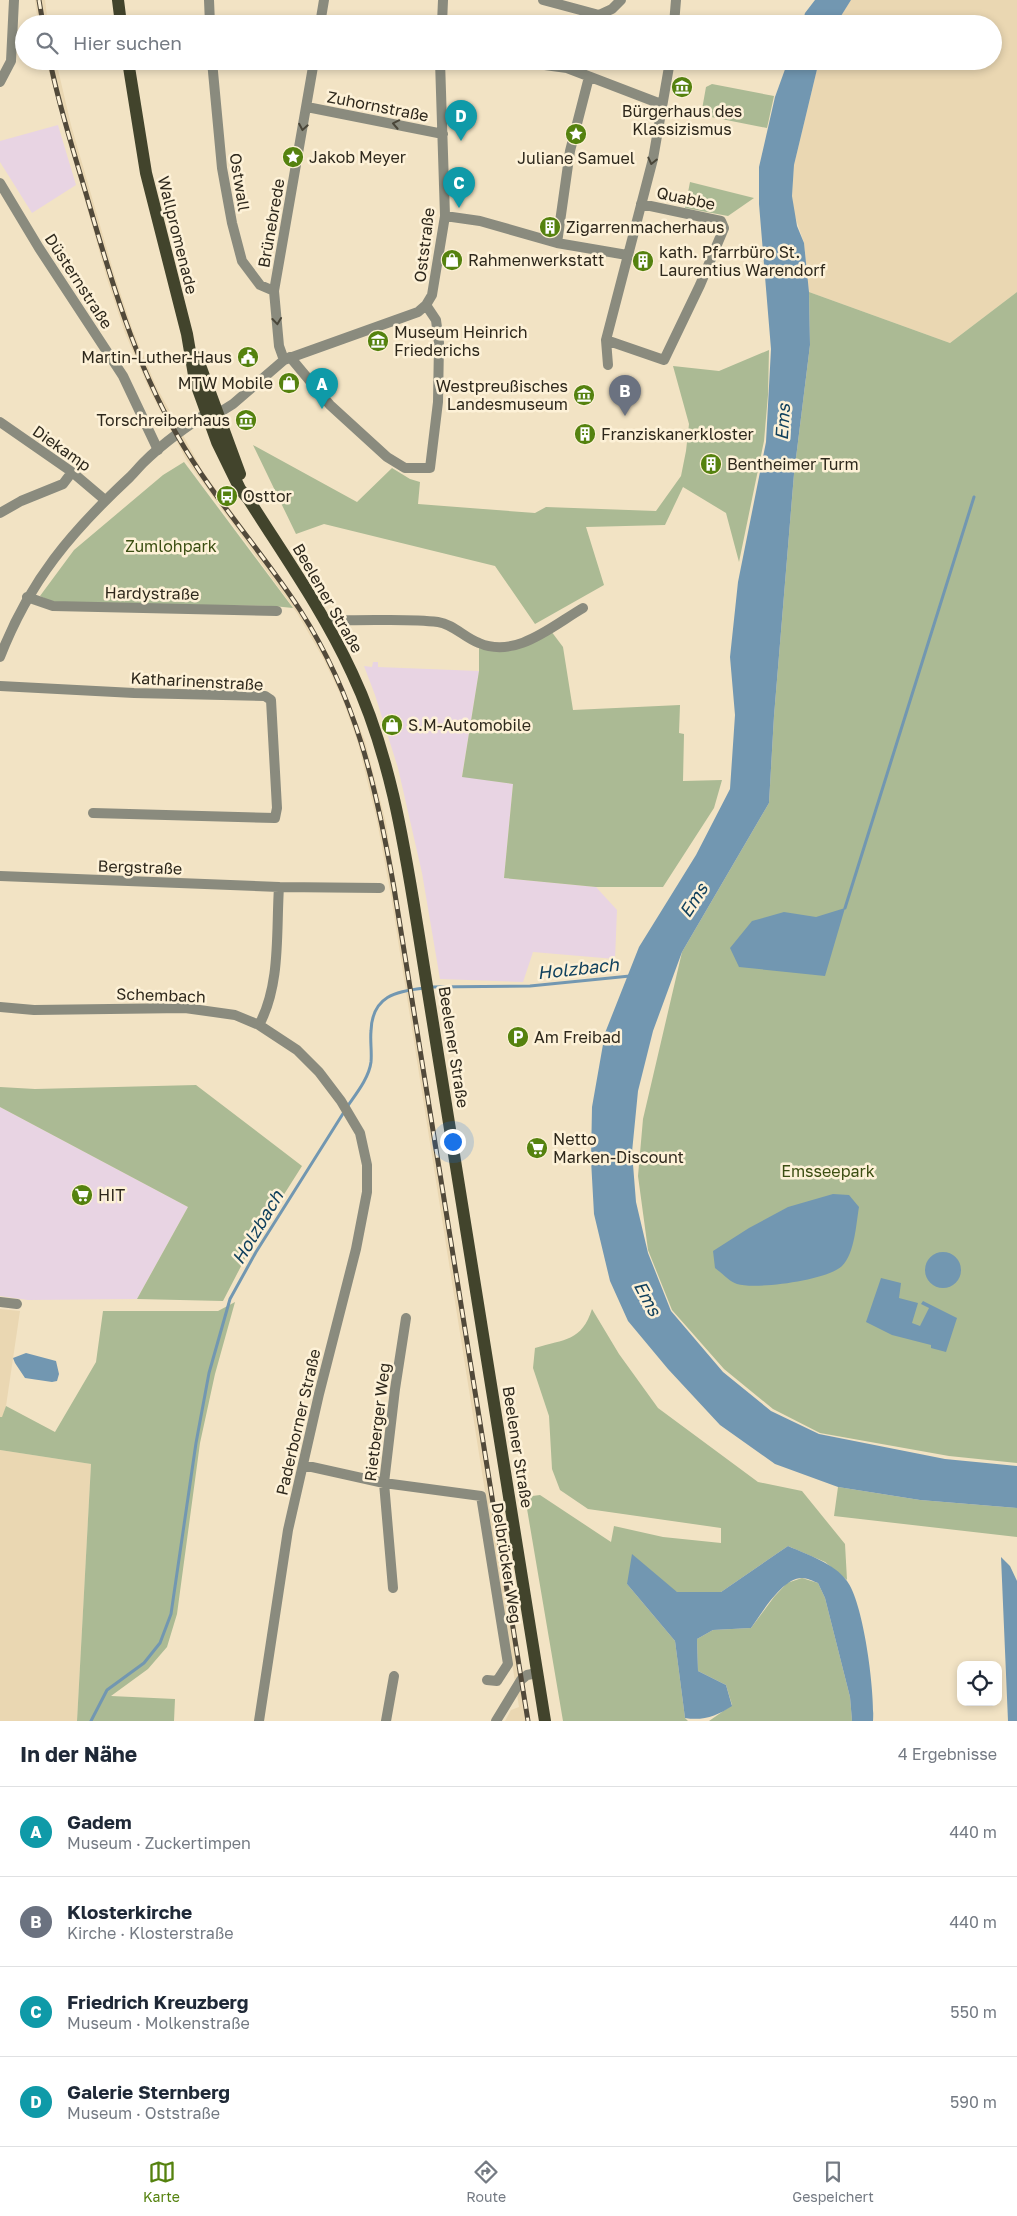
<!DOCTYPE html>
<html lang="de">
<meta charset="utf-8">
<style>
body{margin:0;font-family:"Golos Text",sans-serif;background:#f2f2f3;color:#1f2937}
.controls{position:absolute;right:15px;bottom:15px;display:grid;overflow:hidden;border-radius:10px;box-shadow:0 2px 8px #0003}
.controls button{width:45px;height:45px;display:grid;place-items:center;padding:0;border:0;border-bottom:1px solid #e0e1e3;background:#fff;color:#1f2937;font:25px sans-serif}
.you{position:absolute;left:452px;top:1141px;width:18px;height:18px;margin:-12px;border:4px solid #fff;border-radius:50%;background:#1a73e8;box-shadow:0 0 0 8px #1a73e833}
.badge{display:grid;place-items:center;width:32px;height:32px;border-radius:50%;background:#55820f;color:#fff;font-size:16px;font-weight:700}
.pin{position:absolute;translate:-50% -41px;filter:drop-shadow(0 1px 2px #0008)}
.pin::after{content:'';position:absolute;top:26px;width:18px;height:15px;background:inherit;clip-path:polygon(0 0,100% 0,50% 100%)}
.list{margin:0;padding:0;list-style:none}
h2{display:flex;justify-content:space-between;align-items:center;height:65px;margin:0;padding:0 20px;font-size:21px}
h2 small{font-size:16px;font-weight:400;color:#747a83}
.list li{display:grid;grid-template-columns:32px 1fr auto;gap:15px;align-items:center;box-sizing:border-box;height:90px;padding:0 20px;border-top:1px solid #e0e1e3}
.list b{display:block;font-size:19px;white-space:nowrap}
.list p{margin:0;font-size:16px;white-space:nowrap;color:#747a83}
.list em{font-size:16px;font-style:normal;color:#747a83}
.icon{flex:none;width:28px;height:28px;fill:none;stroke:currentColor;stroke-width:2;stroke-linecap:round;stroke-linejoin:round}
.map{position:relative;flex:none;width:1017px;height:1721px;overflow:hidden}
.search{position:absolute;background:#fff;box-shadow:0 2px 8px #0003;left:15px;right:15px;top:15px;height:55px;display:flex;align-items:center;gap:12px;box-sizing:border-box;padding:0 18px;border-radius:28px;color:#747a83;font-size:19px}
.sheet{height:425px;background:#fff}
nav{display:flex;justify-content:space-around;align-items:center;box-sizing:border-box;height:70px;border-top:1px solid #e0e1e3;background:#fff;font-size:14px;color:#747a83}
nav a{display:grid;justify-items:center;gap:2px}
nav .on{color:#55820f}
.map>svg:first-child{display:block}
.commercial{fill:#e8d4e3}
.built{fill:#ead7b2}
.green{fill:#abba94}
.water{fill:#7297b1}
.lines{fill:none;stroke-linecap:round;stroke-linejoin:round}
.stream{stroke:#7297b1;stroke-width:3}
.minor{stroke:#8a8b7e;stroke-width:10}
.tertiary{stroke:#8a8b7e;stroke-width:10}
.primary{stroke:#42442c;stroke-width:12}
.rail-casing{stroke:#51493a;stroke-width:5}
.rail{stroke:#fdf1d7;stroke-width:3;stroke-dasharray:9;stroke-linecap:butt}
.oneway{stroke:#4a4639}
.labels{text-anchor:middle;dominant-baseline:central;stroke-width:5;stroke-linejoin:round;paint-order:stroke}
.street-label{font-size:16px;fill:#2e281c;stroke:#fdf1d7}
.poi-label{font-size:16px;fill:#2e281c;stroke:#fdf1d7;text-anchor:start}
.park-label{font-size:16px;fill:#3b4e12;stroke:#fdf1d7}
.water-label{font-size:18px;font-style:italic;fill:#11415d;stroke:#fdf1d7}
</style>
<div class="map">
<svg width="1017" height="1721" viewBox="0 0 1017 1721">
<rect width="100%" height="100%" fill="#f2e3c4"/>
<path class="commercial" d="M58 125 76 185 32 213 0 162V141Z
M373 662H378V667L479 671 462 776 513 784 504 878 596 887 617 910 615 959 533 952 523 982 440 979 422 873 398 768 375 695 364 666 372 667Z
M0 1107 188 1207 137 1299 28 1300 0 1296Z"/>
<path class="built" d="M35 0H45L48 24H38Z
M851 0H1017V292L950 343 809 292 804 243 794 213 792 196 794 165 819 61H993V24H836Z
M46 61H56L71 125 115 277 133 331 156 386 202 470 302 609 329 655 365 741 386 823 530 1721H505L511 1710 519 1707 391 896 377 821 358 743 342 698 323 658 297 613 187 461 150 391 125 333 107 279Z
M0 1309 20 1311 6 1406 2 1418 0 1417Z
M0 1450 91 1464 77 1721H0Z"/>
<path class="green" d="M712 84 774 96 767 128 701 115 706 87Z
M690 182 754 198 728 216 685 208Z
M809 292 950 343 1017 292V1463L949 1456 820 1433 773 1409 724 1369 672 1310 648 1250 638 1176 643 1119 682 952 769 803 774 716 794 474 810 345Z
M769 350 768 395 764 441 739 562 726 513 683 487 665 525 586 527 604 585 535 624 495 566 324 524 296 534 253 445 357 502 392 468 410 479 420 482 418 504 535 513 546 507 656 511 681 476 686 451 689 424 673 366 719 371Z
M184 462 293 608 273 606 54 603 40 596 74 550 163 475Z
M551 631 563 647 573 710 680 705 679 733 684 734 683 781 722 780 714 808 663 887H596L504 878 513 784 462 777 479 671V648C514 656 522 648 551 631Z
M196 1085 302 1166 252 1245 223 1301 137 1299 188 1207 0 1107V1087L35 1089Z
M235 1302 215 1374 200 1443 177 1614 167 1647 148 1669 111 1696 175 1699 174 1721H77L91 1464 0 1450V1417H2L6 1406 55 1432 96 1362 103 1311H218Z
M592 1309 619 1354 658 1408 758 1482 802 1491 845 1544 847 1580 825 1562 788 1546 721 1592H677L627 1584 675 1641 685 1718 688 1721H563L525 1497 540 1495 611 1542 614 1526 663 1537 721 1543V1528L588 1509 560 1490 552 1469 549 1416 533 1368 535 1348C565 1339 582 1341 592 1309Z
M838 1487 920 1500 1017 1508V1537L834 1516Z
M802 1578 818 1583 825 1598 850 1697 852 1721H709L732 1705 726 1685 698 1671 697 1639 713 1630 751 1628 774 1597 787 1583Z"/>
<path class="water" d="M815 0H851L836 24H802L805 13Z
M788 61H819L794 165 792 196 797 226 804 243 809 292 810 345 794 474 774 716 769 803 682 952 653 1031 638 1091 632 1152 636 1202 648 1253 671 1311 723 1372 771 1411 819 1434 945 1459 1017 1466V1508L920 1500 838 1487 775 1464 720 1425 668 1369 628 1321 610 1281 594 1214 591 1160 592 1107 605 1033 639 947 696 855 730 789 735 715 730 657 738 582 766 442 771 349 759 204V167L775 97Z
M845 908 825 976 739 967 730 948 752 921 784 912 816 917Z
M833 1194 849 1195 859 1207C856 1224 855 1253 842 1266 828 1280 756 1290 737 1284 730 1282 722 1273 715 1268L713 1251 749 1228 788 1207Z
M925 1270a18 18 0 1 1 36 0a18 18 0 1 1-36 0Z
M881 1278 901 1283 899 1298 918 1303 912 1323 920 1326 929 1308 921 1304 923 1301 957 1318 946 1352 931 1348V1345L892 1335 866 1322Z
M26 1353 56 1361 59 1374 57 1381 52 1382 25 1378 15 1363 13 1358Z
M788 1546C808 1555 834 1563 847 1581 864 1604 875 1692 873 1721H852L850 1697 825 1598 818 1583C813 1581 807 1578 802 1578 782 1578 762 1613 751 1628L713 1630 697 1639 698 1671 726 1685 732 1706C717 1716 703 1721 685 1718L675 1641 627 1584 632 1554 677 1592H721Z
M1001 1557 1010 1566 1017 1581V1721H1008Z"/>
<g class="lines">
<path class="stream" d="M845 908 974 497
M431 987 530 986 630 976
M347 1107C356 1094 369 1078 371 1062 372 1052 370 1041 371 1031 372 996 396 991 425 988
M91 1721 107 1690 144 1663 160 1643 171 1614 196 1443 209 1373 230 1299 256 1252 344 1112"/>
<path class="minor" d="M209 0 210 24
M543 0 599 15 591 24
M621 0 612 9 599 15 621 24
M320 24 324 0
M442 24 443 0
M674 24 676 0
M212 61 222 168 232 223 242 261 260 285 274 291
M515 61 567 68 661 104
M0 82 11 61 14 0
M307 107 443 134
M0 183 39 248 123 376 158 450
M445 216 480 221 557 243 627 255
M557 243 570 151 589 77
M606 340 664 360 700 285 724 228 721 221 641 204
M290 357 330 405 387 457 405 468H430L438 402 439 343 436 320 426 305
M284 360 279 346 274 291 314 61
M608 365 606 340 653 159 670 61
M217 414 233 404 284 360 418 312 426 305 432 295 445 216 440 61
M0 422 72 472 105 500
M0 513 21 501 63 484 72 472
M27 597 53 606 277 611
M326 621 339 620C371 621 407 618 438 622 453 624 465 638 479 643 516 659 552 626 583 608
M0 686 134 693 265 696 271 700 277 808 275 818 93 813
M0 876 279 887 380 888
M0 1007 34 1010 185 1008 235 1015 259 1025 297 1050 319 1072 341 1101 360 1133 367 1165V1192L356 1249 319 1394 288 1530 259 1721
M259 1025C281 984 276 932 279 887
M0 1302 17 1304
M303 1465 384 1483 481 1496 508 1664 497 1681 487 1680
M393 1588 384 1483 395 1389 406 1318
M386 1721 394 1676"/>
<path class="tertiary" d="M0 657C30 580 71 532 130 477 135 472 139 467 143 463 164 442 189 425 213 409
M496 1721 521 1680 527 1675 537 1673"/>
<path class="primary" d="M118 0 121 24
M128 61 146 173 187 334 195 381 217 442 240 489 249 500C285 557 324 612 352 673 390 753 404 843 418 930L545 1721
M197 357 240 474"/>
<g class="rail-casing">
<path id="rail" d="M39 0 43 24
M50 61C59 107 74 152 87 197 111 280 134 360 177 435 212 497 261 550 300 610 357 699 376 786 394 888L528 1721"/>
</g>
<use href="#rail" class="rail"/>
</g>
<defs><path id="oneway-chevron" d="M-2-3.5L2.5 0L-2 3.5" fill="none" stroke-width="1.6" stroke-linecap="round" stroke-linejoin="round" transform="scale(1.25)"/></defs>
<g class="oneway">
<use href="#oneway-chevron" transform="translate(396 124) rotate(-169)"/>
<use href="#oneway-chevron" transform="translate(303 127) rotate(100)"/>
<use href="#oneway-chevron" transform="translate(652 161) rotate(103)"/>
<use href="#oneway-chevron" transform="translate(277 321) rotate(84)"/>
</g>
<defs>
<g id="museum-disc" transform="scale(1.125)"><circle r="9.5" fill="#55820f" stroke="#fdf1d7"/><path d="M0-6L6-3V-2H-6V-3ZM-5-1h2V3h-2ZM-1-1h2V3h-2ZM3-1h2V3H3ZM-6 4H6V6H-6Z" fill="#fff"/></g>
<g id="sight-disc" transform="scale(1.125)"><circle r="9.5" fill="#55820f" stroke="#fdf1d7"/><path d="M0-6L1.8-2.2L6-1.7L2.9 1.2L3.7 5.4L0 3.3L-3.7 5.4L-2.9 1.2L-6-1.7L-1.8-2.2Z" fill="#fff"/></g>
<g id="building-disc" transform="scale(1.125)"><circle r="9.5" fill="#55820f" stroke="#fdf1d7"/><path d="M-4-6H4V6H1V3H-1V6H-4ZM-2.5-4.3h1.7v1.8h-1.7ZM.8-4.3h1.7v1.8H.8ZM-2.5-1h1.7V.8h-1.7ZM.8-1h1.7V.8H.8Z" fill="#fff"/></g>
<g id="shop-disc" transform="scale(1.125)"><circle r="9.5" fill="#55820f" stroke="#fdf1d7"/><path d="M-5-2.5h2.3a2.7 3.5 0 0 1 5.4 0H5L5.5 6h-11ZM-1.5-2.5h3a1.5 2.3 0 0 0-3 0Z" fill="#fff"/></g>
<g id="civic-disc" transform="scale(1.125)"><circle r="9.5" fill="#55820f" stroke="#fdf1d7"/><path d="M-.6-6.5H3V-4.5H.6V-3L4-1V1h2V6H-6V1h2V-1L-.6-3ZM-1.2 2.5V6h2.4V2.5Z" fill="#fff"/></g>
<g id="bus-disc" transform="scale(1.125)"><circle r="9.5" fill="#55820f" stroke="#fdf1d7"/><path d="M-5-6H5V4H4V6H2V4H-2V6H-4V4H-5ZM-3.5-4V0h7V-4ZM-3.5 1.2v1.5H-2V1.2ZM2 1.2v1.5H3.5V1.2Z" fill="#fff"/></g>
<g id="parking-disc" transform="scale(1.125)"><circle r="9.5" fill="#55820f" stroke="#fdf1d7"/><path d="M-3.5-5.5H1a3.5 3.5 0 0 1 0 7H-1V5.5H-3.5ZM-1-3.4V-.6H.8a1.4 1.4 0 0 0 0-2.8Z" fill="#fff"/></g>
<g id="supermarket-disc" transform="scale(1.125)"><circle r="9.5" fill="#55820f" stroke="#fdf1d7"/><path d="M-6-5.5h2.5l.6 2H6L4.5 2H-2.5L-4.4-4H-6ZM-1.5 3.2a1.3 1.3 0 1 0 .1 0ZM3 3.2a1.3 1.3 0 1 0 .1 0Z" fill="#fff"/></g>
</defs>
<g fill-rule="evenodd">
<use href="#museum-disc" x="682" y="87"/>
<use href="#sight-disc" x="576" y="134"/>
<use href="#sight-disc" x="293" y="157"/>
<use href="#building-disc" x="550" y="227"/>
<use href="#shop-disc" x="452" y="260"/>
<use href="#building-disc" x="643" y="261"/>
<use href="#museum-disc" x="378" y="341"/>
<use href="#civic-disc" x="248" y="357"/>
<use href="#shop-disc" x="289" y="383"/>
<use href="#museum-disc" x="584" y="395"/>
<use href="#museum-disc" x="246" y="420"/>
<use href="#building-disc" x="585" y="434"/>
<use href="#building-disc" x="711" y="464"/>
<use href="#bus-disc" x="227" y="496"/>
<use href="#shop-disc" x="392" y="725"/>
<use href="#parking-disc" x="518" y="1037"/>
<use href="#supermarket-disc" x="537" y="1148"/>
<use href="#supermarket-disc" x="82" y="1195"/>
</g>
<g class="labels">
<g class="street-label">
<text transform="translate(378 106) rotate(11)">Zuhornstraße</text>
<text transform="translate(240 182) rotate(81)">Ostwall</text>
<text transform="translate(686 198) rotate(12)">Quabbe</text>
<text transform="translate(271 223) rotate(-80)">Brünebrede</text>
<text transform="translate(178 235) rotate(76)">Wallpromenade</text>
<text transform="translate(424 245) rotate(-83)">Oststraße</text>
<text transform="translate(79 281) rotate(57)">Düsternstraße</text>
<text transform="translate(62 448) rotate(35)">Diekamp</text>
<text transform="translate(152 593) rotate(1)">Hardystraße</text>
<text transform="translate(328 598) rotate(60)">Beelener Straße</text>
<text transform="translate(197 681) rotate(3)">Katharinenstraße</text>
<text transform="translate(140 867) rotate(2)">Bergstraße</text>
<text transform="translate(161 995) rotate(2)">Schembach</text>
<text transform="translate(454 1047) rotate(81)">Beelener Straße</text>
<text transform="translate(298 1422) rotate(-77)">Paderborner Straße</text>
<text transform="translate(377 1422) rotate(-83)">Rietberger Weg</text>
<text transform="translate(518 1447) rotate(81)">Beelener Straße</text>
<text transform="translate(507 1563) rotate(81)">Delbrücker Weg</text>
</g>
<g class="poi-label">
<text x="682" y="111" text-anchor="middle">Bürgerhaus des<tspan x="682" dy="18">Klassizismus</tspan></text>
<text x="309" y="157">Jakob Meyer</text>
<text x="576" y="158" text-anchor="middle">Juliane Samuel</text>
<text x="566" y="227">Zigarrenmacherhaus</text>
<text x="659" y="252">kath. Pfarrbüro St.<tspan x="659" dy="18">Laurentius Warendorf</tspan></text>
<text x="468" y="260">Rahmenwerkstatt</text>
<text x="394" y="332">Museum Heinrich<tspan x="394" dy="18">Friederichs</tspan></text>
<text x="232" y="357" text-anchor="end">Martin-Luther-Haus</text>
<text x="273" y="383" text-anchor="end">MTW Mobile</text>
<text x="568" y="386" text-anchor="end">Westpreußisches<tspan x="568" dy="18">Landesmuseum</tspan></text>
<text x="230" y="420" text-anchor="end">Torschreiberhaus</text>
<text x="601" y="434">Franziskanerkloster</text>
<text x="727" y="464">Bentheimer Turm</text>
<text x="243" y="496">Osttor</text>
<text x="408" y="725">S.M-Automobile</text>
<text x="534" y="1037">Am Freibad</text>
<text x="553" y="1139">Netto<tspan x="553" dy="18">Marken-Discount</tspan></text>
<text x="98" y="1195">HIT</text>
</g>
<g class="park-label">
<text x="171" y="546">Zumlohpark</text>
<text x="828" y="1171">Emsseepark</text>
</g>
<g class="water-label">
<text transform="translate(782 422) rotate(-86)">Ems</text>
<text transform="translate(693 900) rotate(-57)">Ems</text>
<text transform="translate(578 968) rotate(-6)">Holzbach</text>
<text transform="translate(257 1227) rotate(-59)">Holzbach</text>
<text transform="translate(648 1298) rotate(62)">Ems</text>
</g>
</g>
</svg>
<div class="controls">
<button><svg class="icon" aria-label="locate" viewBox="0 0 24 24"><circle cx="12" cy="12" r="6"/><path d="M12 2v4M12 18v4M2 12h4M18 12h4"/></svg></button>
</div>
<div class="you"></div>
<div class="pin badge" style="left:322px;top:409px;background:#0f9aa8">A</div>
<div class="pin badge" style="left:625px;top:416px;background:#6b7280">B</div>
<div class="pin badge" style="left:459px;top:208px;background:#0f9aa8">C</div>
<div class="pin badge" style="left:461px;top:141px;background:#0f9aa8">D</div>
<div class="search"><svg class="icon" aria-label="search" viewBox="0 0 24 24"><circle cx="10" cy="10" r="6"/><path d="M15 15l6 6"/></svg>Hier suchen</div>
</div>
<section class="sheet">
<h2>In der Nähe<small>4 Ergebnisse</small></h2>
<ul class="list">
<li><span class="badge" style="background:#0f9aa8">A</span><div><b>Gadem</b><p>Museum · Zuckertimpen</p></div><em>440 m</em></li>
<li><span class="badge" style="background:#6b7280">B</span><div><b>Klosterkirche</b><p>Kirche · Klosterstraße</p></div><em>440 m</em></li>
<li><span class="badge" style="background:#0f9aa8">C</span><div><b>Friedrich Kreuzberg</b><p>Museum · Molkenstraße</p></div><em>550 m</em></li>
<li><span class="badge" style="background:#0f9aa8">D</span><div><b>Galerie Sternberg</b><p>Museum · Oststraße</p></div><em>590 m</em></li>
</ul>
</section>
<nav>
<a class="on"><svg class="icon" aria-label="map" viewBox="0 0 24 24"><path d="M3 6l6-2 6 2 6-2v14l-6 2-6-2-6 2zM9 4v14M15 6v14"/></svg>Karte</a>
<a><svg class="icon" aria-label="directions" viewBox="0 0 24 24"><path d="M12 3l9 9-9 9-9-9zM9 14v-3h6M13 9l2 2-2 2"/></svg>Route</a>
<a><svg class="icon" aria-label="saved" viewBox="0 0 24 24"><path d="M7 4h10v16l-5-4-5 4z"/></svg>Gespeichert</a>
</nav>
